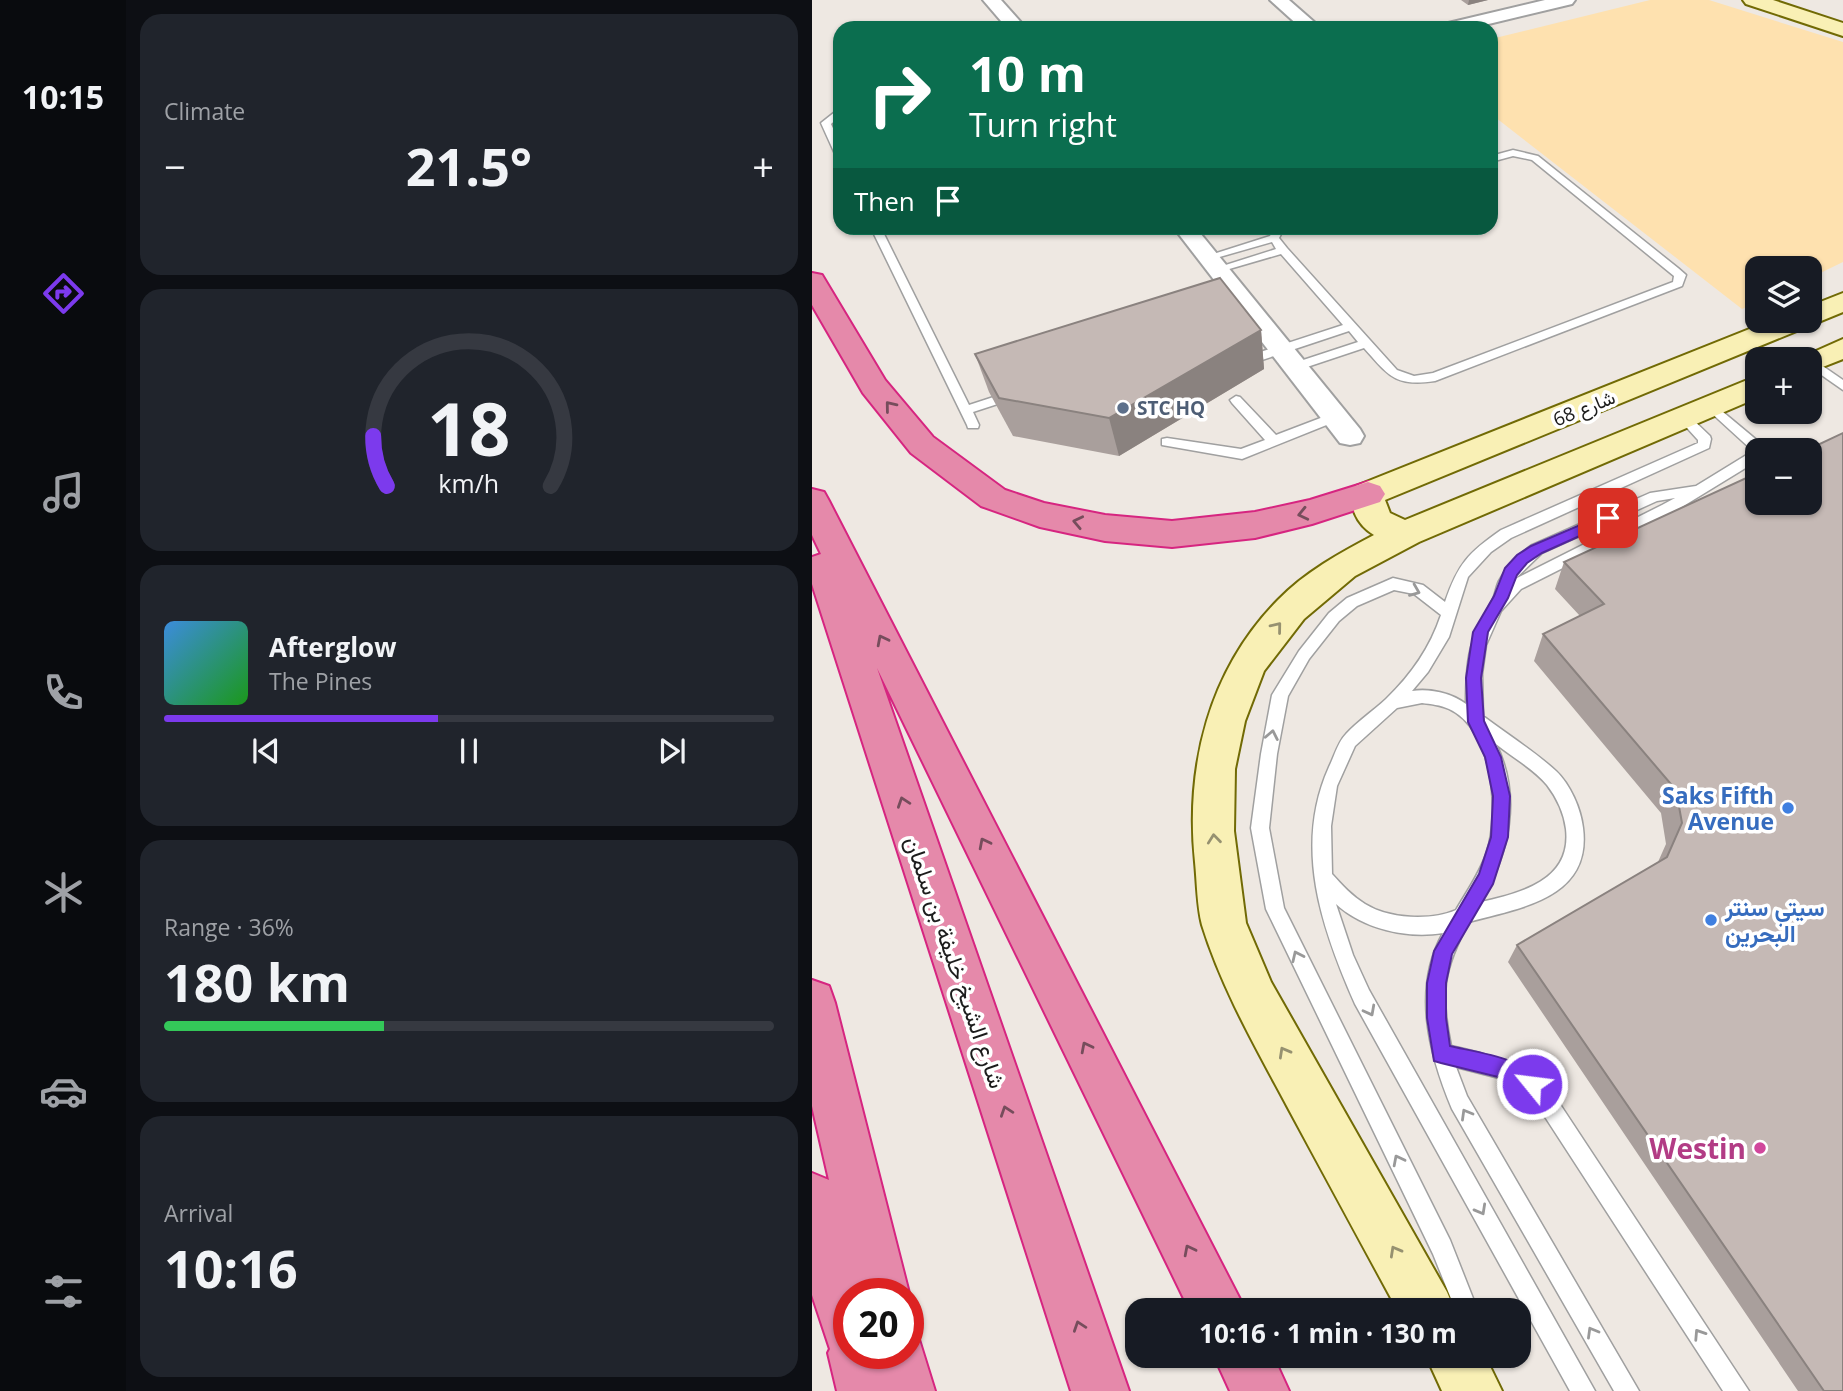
<!DOCTYPE html>
<meta charset="utf-8">
<style>
:root{--surface:#171b24;--page:#20242c;--text:#f1f3f6;--muted:#9ea1a6;--line:#363941;--accent:#7c3aed}
body{margin:0;font-family:"Open Sans",Vazirmatn,sans-serif;background:var(--page);color:var(--text);height:100vh;display:flex;flex-direction:column;font-size:26px;white-space:nowrap}
*{box-sizing:border-box;margin:0}
p{font-size:23px;color:var(--muted)}
.icon{flex:none;width:38px;height:38px;fill:none;stroke:currentColor;stroke-width:2;stroke-linecap:round;stroke-linejoin:round}
.map{position:relative;flex:1;overflow:hidden}
.panel{display:flex;flex-direction:column;gap:14px;padding:14px;background:#0d0f14;width:686px}
.panel>*{flex:none}
.hud{position:absolute;left:21px;top:21px;width:665px;height:214px;border-radius:21px;box-shadow:0 2px 5px #0004;background:#0b6e4f;color:#fff;overflow:hidden}
.tools{position:absolute;left:933px;top:256px;display:grid;gap:14px}
.tools a{display:grid;place-items:center;width:77px;height:77px;border-radius:14px;background:var(--surface);box-shadow:0 2px 5px #0004;font-size:35px}
.speed{position:absolute;left:21px;top:1278px;display:flex;gap:14px;font-size:35px;font-weight:700;text-align:center}
.speed>*{display:grid;place-content:center;width:91px;height:91px;border-radius:50%;background:var(--surface);box-shadow:0 2px 5px #0004;line-height:1}
.speed .limit{border:10px solid #d22;background:#fff;color:#111}
.pin{position:absolute;display:grid;place-items:center;width:60px;height:60px;color:#fff;margin:-30px;border-radius:14px;box-shadow:0 4px 10px #0006}
.me{position:absolute;width:77px;margin:-38px;rotate:299deg;stroke-linejoin:round;filter:drop-shadow(0 0 5px #0008)}
.turn{display:flex;align-items:center;gap:24px;height:147px;padding:0 21px;font-size:32px}
.turn .icon{width:91px;height:91px;stroke-width:2.5}
.turn b{display:block;font-size:49px;line-height:60px}
.then{display:flex;align-items:center;height:66px;padding:0 21px;background:#0003;gap:14px;font-size:26px}
.big{font-size:52px;font-weight:700;line-height:1.1}
.panel .card{flex:1;display:flex;flex-direction:column;justify-content:center;gap:10px;min-width:0;padding:0 24px;border-radius:21px;background:var(--page)}
.panel .dial{align-items:center;gap:0}
.dial svg{height:182px;overflow:visible;fill:none;stroke:var(--line);stroke-width:7;stroke-linecap:round;text-anchor:middle}
.dial text{fill:var(--text);stroke:none}
.song{display:flex;align-items:center;gap:21px}
.cover{width:84px;height:84px;border-radius:10px;background:linear-gradient(135deg,hsl(210 70% 55%),hsl(120 70% 35%))}
.played{height:7px;border-radius:4px;background:linear-gradient(90deg,var(--accent) 45%,var(--line) 45%)}
.keys{display:flex;justify-content:space-around;direction:ltr}
.heat{display:flex;justify-content:space-between;align-items:center;font-size:38px;direction:ltr}
.charge{height:10px;border-radius:5px;background:linear-gradient(90deg,#34c759 36%,var(--line) 0)}
.trip{position:absolute;left:313px;top:1298px;width:406px;height:70px;border-radius:21px;background:var(--surface);box-shadow:0 2px 5px #0004;font-weight:700;line-height:70px;text-align:center}
main{display:flex;flex:1;min-height:0}
.tabs{display:flex;flex-direction:column;width:126px;justify-content:space-around;align-items:center;background:#090b0e;color:var(--muted)}
.tabs .icon{width:49px;height:49px}
.tabs .active{color:var(--accent)}
.tabs b{font-size:32px;color:var(--text)}
.map>svg:first-child{display:block}
</style>
<main>
<nav class="tabs">
<b>10:15</b>
<svg class="icon active" aria-label="directions" viewBox="0 0 24 24"><path d="M12 3l9 9-9 9-9-9zM9 14v-3h6M13 9l2 2-2 2"/></svg>
<svg class="icon" aria-label="music" viewBox="0 0 24 24"><path d="M9 18V5l10-2v13"/><circle cx="6" cy="18" r="3"/><circle cx="16" cy="16" r="3"/></svg>
<svg class="icon" aria-label="phone" viewBox="0 0 24 24"><path d="M5 4h4l2 5-3 2q2 4 5 5l2-3 5 2v4C11 20 4 13 5 4z"/></svg>
<svg class="icon" aria-label="climate" viewBox="0 0 24 24"><path d="M12 3v18M4 7l16 10M4 17L20 7"/></svg>
<svg class="icon" aria-label="car" viewBox="0 0 24 24"><path d="M5 17H2v-5l4-1 3-4h7l3 4 3 1v5h-3M9 17h6M6 11h13"/><circle cx="7" cy="17" r="2"/><circle cx="17" cy="17" r="2"/></svg>
<svg class="icon" aria-label="filters" viewBox="0 0 24 24"><path d="M4 7h16M4 17h16"/><circle cx="9" cy="7" r="2"/><circle cx="15" cy="17" r="2"/></svg>
</nav>
<section class="panel">
<div class="card"><p>Climate</p>
<div class="heat"><a>−</a><b class="big">21.5°</b><a>+</a></div>
</div>
<div class="card dial"><svg viewBox="0 0 100 80">
<path d="M14 69A42 42 0 1 1 86 69"/>
<path d="M14 69A42 42 0 0 1 8 47" stroke="#7c3aed"/>
<text x="50" y="56" font-size="32" font-weight="700">18</text>
<text x="50" y="72" font-size="11">km/h</text>
</svg></div>
<div class="card">
<div class="song"><i class="cover"></i><div><b>Afterglow</b><p>The Pines</p></div></div>
<div class="played"></div>
<div class="keys"><svg class="icon" aria-label="previous" viewBox="0 0 24 24"><path d="M18 5L8 12l10 7zM5 5v14"/></svg><svg class="icon" aria-label="pause" viewBox="0 0 24 24"><path d="M8 5v14M16 5v14"/></svg><svg class="icon" aria-label="next" viewBox="0 0 24 24"><path d="M6 5l10 7-10 7zM19 5v14"/></svg></div>
</div>
<div class="card"><p>Range · 36%</p><b class="big">180 km</b><div class="charge"></div></div>
<div class="card"><p>Arrival</p><b class="big">10:16</b></div>
</section>
<div class="map">
<svg width="1031" height="1391" viewBox="0 0 1031 1391">
<rect width="100%" height="100%" fill="#eee8e2"/>
<path fill="#fee1af" d="M838,0h59l134,42v220l-33,16v-10h-53v34l-15,7 -251,-195v-75z"/>
<g fill="none" stroke-linecap="round" stroke-linejoin="round">
<g stroke="#a0a0a0" stroke-width="3">
<g id="lane">
<path d="M28,108v8l-9,8 9,19v14l-5,-3 -14,-31z"/>
<path d="M701,150l25,6 140,112 8,7 -4,11 -247,95c-40,6 -46,-5 -71,-33l-69,23 -6,-4 2,-3 67,-22 -9,-11 -90,30h-8v-6l92,-30 -62,-71 -62,18 -6,-3 63,-20 -4,-7 -63,18 -5,-3 66,-21 4,-8h10l-5,10 8,10 110,122 17,6 19,-3 240,-91 1,-6 -142,-116 -19,-4 -22,6v-6z"/>
<path d="M59,228h10l88,177 43,-14 6,4 -2,3 -43,14 6,13 -1,3h-10l-1,-3z"/>
<path d="M999,358l32,22v10l-33,-23 -1,-8z"/>
<path d="M424,396l4,1 36,38 55,-21 4,-1 6,4 -2,3 -97,39 -80,-14v-6l5,-1 74,11 24,-9 -33,-37 -2,-3z"/>
<path d="M899,402l54,45 1,3h-9v11l-85,52 -151,76 -20,22 -15,34 -4,29 1,42c24,18 51,35 73,55 14,13 25,38 27,57 9,71 -64,80 -114,94 -26,47 -29,72 -18,124 37,8 70,17 99,43l199,302h-26l-187,-288 -33,-24 -47,-12 11,29 172,295h-25l-162,-282c-23,-55 -40,-120 -9,-176 -36,6 -80,-4 -107,-29l17,51 16,35 226,401h-25l-215,-387c-33,-75 -62,-157 -26,-237 5,-10 9,-25 17,-33 12,-13 27,-23 40,-35 25,-24 44,-51 55,-84l-27,-21 -20,-4 -37,16 -18,15 -30,38 -21,37 -11,58 -8,74 15,80 166,332 28,71h-22l-23,-57 -167,-345 -15,-81 10,-74 11,-59 27,-44 30,-38 18,-15 46,-20 30,7 22,17c13,-38 23,-49 56,-72l197,-87v-3l-20,-22 6,-4 4,1 22,21 1,3 -2,9 -198,90 -20,14 -23,25 -19,60 -21,35 -16,19c17,-3 40,2 54,13 0,-49 3,-61 26,-103 3,-5 4,-14 7,-20 8,-15 19,-26 33,-36l118,-52 46,-7 57,-35 -46,-42v-6zM863,498l-13,7 -147,74 27,-26 115,-52zM610,703c8,1 19,2 27,6 44,20 51,102 38,143 -7,21 -20,39 -31,58 -25,11 -67,9 -91,-6 -13,-8 -23,-19 -33,-30l-1,-48 6,-40 18,-40 42,-38zM684,744c16,13 38,25 51,41 10,13 17,28 19,44 6,52 -46,64 -85,73 28,-49 41,-105 15,-158z"/>
</g>
</g>
<g stroke="#a0a0a0" stroke-width="4">
<g id="street">
<path d="M171,0h18l25,28h-19z"/>
<path d="M458,0h19l32,28h-20z"/>
<path d="M733,0h30l-3,4 -100,24h-31l3,-4z"/>
<path d="M362,228h22l164,201 4,7 -4,7 -10,2 -10,-2z"/>
</g>
</g>
<g stroke="#716a05" stroke-width="4">
<g id="secondary">
<path d="M931,0h30l70,23v13l-97,-32z"/>
<path d="M1031,293v19l-458,188 5,13 15,7 352,-144v22l-338,144 -64,34 -51,43 -40,52 -19,50 -10,48 -1,62 12,92 25,59 176,310 8,19h-57c-37,-68 -74,-136 -111,-205 -31,-58 -65,-117 -85,-181 -5,-19 -5,-43 -7,-63 -10,-96 14,-192 83,-262 27,-28 62,-47 96,-65 -17,-10 -28,-31 -18,-49l416,-166h38v-14z"/>
<path d="M1031,339v20l-33,13v-13h-12z"/>
<path d="M614,1356h59l17,35h-60z"/>
</g>
</g>
<g stroke="#d62580" stroke-width="4">
<g id="highway">
<path d="M0,273l10,2 63,105 48,57 72,53 39,13 61,12 67,6 83,-9 55,-12 58,-18 12,4 5,8 -5,8 -68,22 -57,14 -83,9 -67,-6 -65,-14 -59,-21 -70,-53 -48,-60 -51,-88z"/>
<path d="M0,489l12,3 5,9 417,810h-56l-313,-643 252,723h-58l-259,-807v-27l9,-3 -9,-19z"/>
<path d="M0,980l17,6 6,17 74,290 -1,2v-2h-59v60h59v-23l9,3 18,58h-98l-9,-38 2,-4 -18,-54v-122l17,7 -17,-74z"/>
<path d="M402,1356h59l16,35h-59z"/>
</g>
</g>
<use href="#lane" fill="#fff" fill-rule="evenodd"/>
<use href="#street" fill="#fff" fill-rule="evenodd"/>
<use href="#secondary" fill="#f9f0b5" fill-rule="evenodd"/>
<use href="#highway" fill="#e589aa" fill-rule="evenodd"/>
</g>
<g fill="#a99f9c">
<path d="M649,0h27l-20,5z"/>
<path d="M449,330l3,39 -145,87 -106,-20 -24,-44 -14,-38z"/>
<path d="M945,473l86,918h-45l-290,-429 9,-17 141,-83 8,-18 -5,-31 -127,-152 9,-27 37,-18 -25,-27 9,-27z"/>
</g>
<g fill="#8a827f">
<path d="M657,0h19l-20,5z"/>
<path d="M449,330l3,39 -145,87 -10,-38z"/>
</g>
<g fill="#c5b9b5" stroke="#8a827f" stroke-width="2">
<path d="M408,278l41,52 -152,88 -110,-20 -24,-44z"/>
<path d="M1031,433v958h-19l-307,-446 150,-88 15,-34 -6,-33 -133,-156 61,-30 -40,-42 193,-89v29h53v-52h-3z"/>
</g>
<defs><path id="oneway-chevron" d="M-2-3.5L2.5 0L-2 3.5" fill="none" stroke-width="1.6" stroke-linecap="round" stroke-linejoin="round" transform="scale(1.75)"/></defs>
<g stroke="#764d5c">
<use href="#oneway-chevron" transform="translate(78 406) rotate(-129)"/>
<use href="#oneway-chevron" transform="translate(491 514) rotate(167)"/>
<use href="#oneway-chevron" transform="translate(266 522) rotate(-168)"/>
<use href="#oneway-chevron" transform="translate(70 640) rotate(-117)"/>
<use href="#oneway-chevron" transform="translate(91 802) rotate(-109)"/>
<use href="#oneway-chevron" transform="translate(172 843) rotate(-117)"/>
<use href="#oneway-chevron" transform="translate(274 1047) rotate(-117)"/>
<use href="#oneway-chevron" transform="translate(194 1111) rotate(-109)"/>
<use href="#oneway-chevron" transform="translate(377 1250) rotate(-117)"/>
<use href="#oneway-chevron" transform="translate(267 1326) rotate(-109)"/>
</g>
<g stroke="#999">
<use href="#oneway-chevron" transform="translate(603 591) rotate(22)"/>
<use href="#oneway-chevron" transform="translate(460 735) rotate(-79)"/>
<use href="#oneway-chevron" transform="translate(485 956) rotate(-115)"/>
<use href="#oneway-chevron" transform="translate(558 1011) rotate(62)"/>
<use href="#oneway-chevron" transform="translate(654 1114) rotate(-120)"/>
<use href="#oneway-chevron" transform="translate(586 1160) rotate(-117)"/>
<use href="#oneway-chevron" transform="translate(669 1210) rotate(61)"/>
<use href="#oneway-chevron" transform="translate(780 1332) rotate(-120)"/>
<use href="#oneway-chevron" transform="translate(887 1334) rotate(-123)"/>
</g>
<g stroke="#969170">
<use href="#oneway-chevron" transform="translate(465 627) rotate(-51)"/>
<use href="#oneway-chevron" transform="translate(402 839) rotate(-96)"/>
<use href="#oneway-chevron" transform="translate(472 1052) rotate(-119)"/>
<use href="#oneway-chevron" transform="translate(583 1251) rotate(-119)"/>
</g>
<path fill="#7c3aed" stroke="#51269a" stroke-width="2" d="M796,513l5,1v7l-71,32 -15,10 -10,12 -9,23 -20,34 -7,46 3,43 17,36 9,39 -2,41 -15,47 -41,70 -6,29v35l4,28c25,6 81,13 92,38l-3,8 -7,3 -30,-17 -61,-15 -7,-2 -7,-43v-35l7,-32 45,-77 12,-37 2,-41 -8,-39 -17,-35 -2,-44 7,-46 21,-36 11,-28 12,-13 14,-9z"/>
<circle fill="#5c6f8a" stroke="#fff" stroke-width="2.5" cx="311" cy="408" r="7"/>
<g fill="#3f7fe0" stroke="#fff" stroke-width="2.5">
<circle cx="976" cy="808" r="7"/>
<circle cx="899" cy="920" r="7"/>
</g>
<circle fill="#d1479c" stroke="#fff" stroke-width="2.5" cx="948" cy="1148" r="7"/>
<g text-anchor="middle" dominant-baseline="central" stroke-width="7" stroke-linejoin="round" paint-order="stroke">
<g font-size="19" font-weight="bold" fill="#4e5e75" stroke="#fff" text-anchor="start">
<text x="325" y="408">STC HQ</text>
</g>
<g font-size="19" fill="#1c1c1c" stroke="#fff">
<text transform="translate(772 408) rotate(-22)">شارع 68</text>
</g>
<g font-size="23" font-weight="bold" fill="#366cbe" stroke="#fff" text-anchor="end">
<text x="962" y="795">Saks Fifth<tspan x="962" dy="26">Avenue</tspan></text>
<text x="913" y="907" text-anchor="start">سيتي سنتر<tspan x="913" dy="26">البحرين</tspan></text>
</g>
<g font-size="23" fill="#1c1c1c" stroke="#fff">
<text transform="translate(144 962) rotate(71)">شارع الشيخ خليفة بن سلمان</text>
</g>
<g font-size="28" font-weight="bold" fill="#b23c85" stroke="#fff" text-anchor="end">
<text x="934" y="1148">Westin</text>
</g>
</g>
</svg>
<div class="tools">
<a><svg class="icon" aria-label="layers" viewBox="0 0 24 24"><path d="M12 4l9 5-9 5-9-5zM3 14l9 5 9-5"/></svg></a>
<a>+</a>
<a>−</a>
</div>
<div class="speed"><div class="limit">20</div></div>
<div class="pin" style="left:796px;top:518px;background:#d93025"><svg class="icon" aria-label="arrive" viewBox="0 0 24 24"><path d="M6 21V4h12l-3 4 3 4H6"/></svg></div>
<svg class="me" style="left:720px;top:1084px" viewBox="-20 -20 40 40"><circle r="17" fill="#7c3aed" stroke="#fff" stroke-width="3"/><path d="M0-11L8 9 0 5-8 9z" fill="#fff"/></svg>
<div class="trip">10:16 · 1 min · 130 m</div>
<div class="hud">
<div class="turn"><svg class="icon" aria-label="right" viewBox="0 0 24 24"><path d="M7 20v-9h11M14 6l5 5-5 5"/></svg><div><b>10 m</b>Turn right</div></div>
<div class="then">Then<svg class="icon" aria-label="arrive" viewBox="0 0 24 24"><path d="M6 21V4h12l-3 4 3 4H6"/></svg></div>
</div>
</div>
</main>
